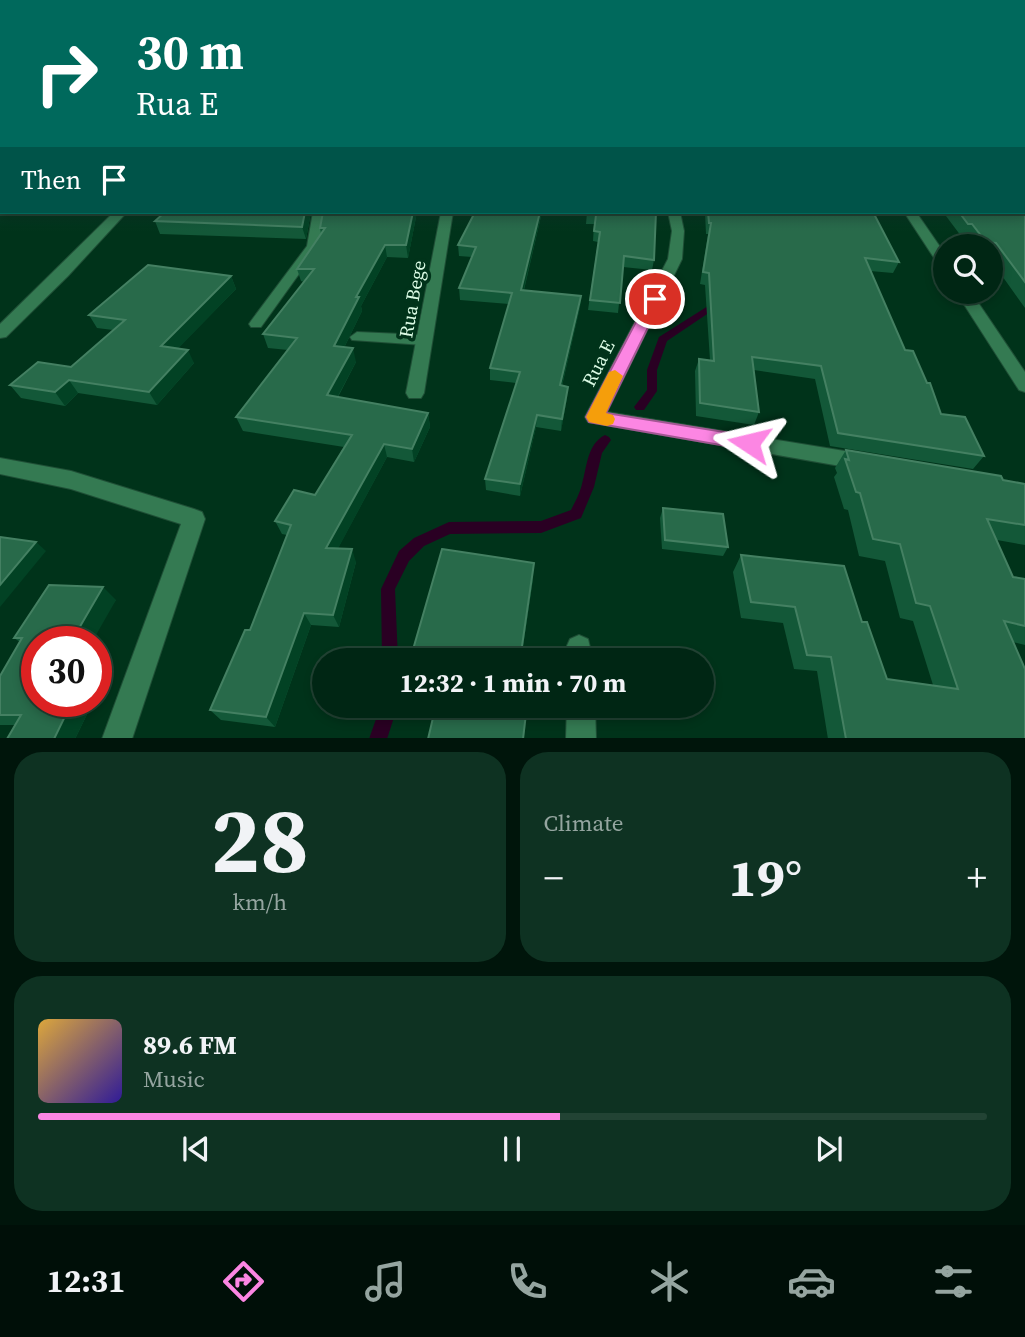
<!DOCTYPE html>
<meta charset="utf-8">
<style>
:root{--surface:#002614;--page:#0e3222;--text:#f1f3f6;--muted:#95a5a0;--line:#224334;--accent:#fc86e3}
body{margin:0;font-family:"Source Serif 4",serif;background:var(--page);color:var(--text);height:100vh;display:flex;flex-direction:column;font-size:26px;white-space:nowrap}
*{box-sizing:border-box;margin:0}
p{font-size:23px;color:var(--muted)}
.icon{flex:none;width:38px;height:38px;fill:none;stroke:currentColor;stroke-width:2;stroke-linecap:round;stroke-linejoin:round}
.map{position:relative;height:738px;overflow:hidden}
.panel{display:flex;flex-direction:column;gap:14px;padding:14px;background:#00150b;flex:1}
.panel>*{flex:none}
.banner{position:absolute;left:0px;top:0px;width:1026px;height:214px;box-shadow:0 4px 10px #0003,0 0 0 2px var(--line);background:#00695c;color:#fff;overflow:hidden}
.fabs{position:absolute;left:933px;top:234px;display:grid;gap:14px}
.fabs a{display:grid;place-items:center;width:70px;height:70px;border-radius:50%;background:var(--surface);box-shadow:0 4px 10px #0003,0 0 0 2px var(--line);font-size:35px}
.speed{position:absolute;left:21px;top:626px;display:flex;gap:14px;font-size:35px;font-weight:700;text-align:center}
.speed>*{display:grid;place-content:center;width:91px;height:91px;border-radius:50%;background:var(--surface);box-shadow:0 4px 10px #0003,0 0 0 2px var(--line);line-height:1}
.speed .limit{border:10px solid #d22;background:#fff;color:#111}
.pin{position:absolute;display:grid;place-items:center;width:60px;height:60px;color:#fff;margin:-30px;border:4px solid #fff;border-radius:50%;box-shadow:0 2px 7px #0007}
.me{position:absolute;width:77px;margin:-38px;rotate:280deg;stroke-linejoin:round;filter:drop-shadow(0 0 5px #0008)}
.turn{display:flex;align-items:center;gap:24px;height:147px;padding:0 21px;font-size:32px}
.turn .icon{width:91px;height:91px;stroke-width:2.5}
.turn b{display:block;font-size:49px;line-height:60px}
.then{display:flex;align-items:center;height:66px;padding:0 21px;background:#0003;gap:14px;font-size:26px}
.big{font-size:52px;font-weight:700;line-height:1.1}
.panel .widget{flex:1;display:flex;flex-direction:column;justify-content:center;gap:10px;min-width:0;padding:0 24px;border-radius:28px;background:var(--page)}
.panel .dial{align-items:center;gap:0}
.dial b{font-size:91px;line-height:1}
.song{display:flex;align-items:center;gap:21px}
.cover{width:84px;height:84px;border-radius:10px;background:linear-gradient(135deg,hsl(40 70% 55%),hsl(250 70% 35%))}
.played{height:7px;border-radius:4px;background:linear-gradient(90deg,var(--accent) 55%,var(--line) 55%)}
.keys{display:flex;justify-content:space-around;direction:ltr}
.heat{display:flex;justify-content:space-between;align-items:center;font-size:38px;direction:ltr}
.panel .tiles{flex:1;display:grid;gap:14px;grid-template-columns:1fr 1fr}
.widget:last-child{grid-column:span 2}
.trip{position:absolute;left:312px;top:648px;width:402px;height:70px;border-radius:35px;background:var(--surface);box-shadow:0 4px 10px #0003,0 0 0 2px var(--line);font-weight:700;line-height:70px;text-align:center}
.dock{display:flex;height:112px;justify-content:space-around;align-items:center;background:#000f08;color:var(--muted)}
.dock .icon{width:49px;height:49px}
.dock .current{color:var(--accent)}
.dock b{font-size:32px;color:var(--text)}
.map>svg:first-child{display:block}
</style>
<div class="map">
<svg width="1025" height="739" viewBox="0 0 1025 739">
<rect width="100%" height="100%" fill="#00331a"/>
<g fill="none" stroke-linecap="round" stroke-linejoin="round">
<g fill="#2a0023" fill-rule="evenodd">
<path d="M716,301l3,1 2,2 -2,2 -52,35 -10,29v21l-13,19h-8l-2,-3 13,-17v-20l12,-33z"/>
<path d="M605,435l4,2 2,3 -9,13 -8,34 -13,31 -40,15 -91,1 -26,12 -15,15 -14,28 3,71h-16l-1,-71 18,-38 15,-13 35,-16 92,-1 30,-11c4,-8 9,-17 11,-26 5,-17 5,-40 23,-49z"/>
<path d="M381,705h17l-11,34h-18z"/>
</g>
<g stroke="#1f4f36" stroke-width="2">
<g id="service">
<path d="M313,212h12l-6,34 -58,81h-10l-2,-3 2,-3 56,-75z"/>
<path d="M357,332l67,3 7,5 -7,5 -72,-5 -2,-3z"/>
</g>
</g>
<g stroke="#1f4f36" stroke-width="2">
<g id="minor">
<path d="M114,212h13l-59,64 -62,61 -6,1v-14z"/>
<path d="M441,212h12l-29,181 -3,5h-12l-3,-5z"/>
<path d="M668,212h12l4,19 -2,28 -75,153 256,42 7,2 3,6 -3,6 -7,2 -275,-48 -3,-5 83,-158 4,-28z"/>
<path d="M904,212h12l29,42v14l-5,-1z"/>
<path d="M956,292h15l54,80v20l-6,-2z"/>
<path d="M0,458l71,13 123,38 8,3 3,7 -73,220h-30l79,-215 -110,-35 -71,-15z"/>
<path d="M579,635l9,4 5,21h-27v-12l4,-9z"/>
<path d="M567,705h28l1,34h-30z"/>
</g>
</g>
<use href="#service" fill="#347a52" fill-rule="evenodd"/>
<use href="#minor" fill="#347a52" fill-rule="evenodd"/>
</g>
<g fill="#135838">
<rect x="0" y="129" width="2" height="79"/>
<path d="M1025,174v134l-35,-49v-12h-17l-8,-11h-4l-18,-24h81z"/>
<path d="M311,212l-5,27 -146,-5 -5,-13z"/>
<path d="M323,212h94l-9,46 -21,-1 -26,49 1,5 -18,37 12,14 -18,35 90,16 2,14 -16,35 -27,-5 -49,91 18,14 -17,65 -28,-2 -36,102 -54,-7 -11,-10 40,-80 37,-95 -5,-1 -7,-13 40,-26 29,-48 -101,-16 -7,-14 52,-67 -20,-2 -5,-14 41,-52 -3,-1 -4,-12 24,-35 -1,-6z"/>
<path d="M484,212h58l-18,78 57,6 -1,11 -18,79 5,12 -6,33 -25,-4 -16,69 -34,-6 -1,-11 31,-96 -26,-3v-12l19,-64 -49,-4 -1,-12 13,-31 -13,-1 -1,-11 26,-30z"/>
<path d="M587,212h69l-2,48 -2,10 -29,-3 -5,46 -30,-3 10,-68 -5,-1 1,-17h-8z"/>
<path d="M705,212h168l26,50 -6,11 -23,-2 35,79 36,64 43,42 -11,13 -143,-23 -15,-67 -61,-9 5,42 -5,13 -58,-9 -1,-45 4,-12 11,1 -5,-75 -5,-1 8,-50h-2z"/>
<path d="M231,276l5,13 -58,59 16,15 -37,42 -79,-12 -13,13 -44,-8 -11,-13 61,-18 42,-37 -16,-2 -8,-13z"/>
<path d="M846,450l179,34v61l-28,-5 16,37 12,2v66l-12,-3 12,97h-197l-11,-68 -23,-2 -11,-46 -42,-5 -8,-46 8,-17 121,67 25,57 46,6 -20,-64 -13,-3 -15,-57 -26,-5 -11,-46 -4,-1 -10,-32 3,-4 -2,-5z"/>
<path d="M663,508l65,39 -5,9 -61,-7 -2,-31z"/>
<path d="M533,579l-12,81h-107l-2,-7z"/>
<path d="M116,600l-79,102h56l-18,37 -60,-14h-15v-49l20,-34 -6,-4z"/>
</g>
<g fill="#024224">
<path d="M305,212h6l-5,27 -4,-12z"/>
<path d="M413,212h4l-9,46 -2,-13z"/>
<path d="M540,212h2l-21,89v-11z"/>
<path d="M385,245l2,12 -26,49 1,5 -24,49 -4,-14 22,-49z"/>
<path d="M231,276l5,13 -68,70 -7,-13z"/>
<path d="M581,296l-1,11 -21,90 1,-12z"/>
<path d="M353,348l3,14 -25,47 -4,-14z"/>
<path d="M188,350l6,13 -37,42 -8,-13z"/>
<path d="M69,380l9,13 -13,13 -10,-14z"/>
<path d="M568,387l-1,11 -6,33 1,-12z"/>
<path d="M428,413l2,14 -16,35 -2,-13z"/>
<path d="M537,415l-1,12 -16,69v-12z"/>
<path d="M384,444l3,13 -55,103 -6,-12z"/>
<path d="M36,542l10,9 -46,56v-22z"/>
<path d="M352,549l4,13 -17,65 -6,-12z"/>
<path d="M534,563l-1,16 -12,81h-1z"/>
<path d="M103,587l13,13 -24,42h-21z"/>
<path d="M304,613l7,12 -36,102 -9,-10z"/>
<path d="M96,661l12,9 -12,25z"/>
<path d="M72,702h21l-18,37h-21z"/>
<path d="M527,705h1l-4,34h-1z"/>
</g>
<g fill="#286a4a" stroke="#448062" stroke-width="2">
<rect x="0" y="129" width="2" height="67"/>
<path d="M1024,172l1,2v108l-29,-39 -10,-1 -14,-18h-4l-9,-12h65z"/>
<path d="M165,212h140l-3,15 -147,-6z"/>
<path d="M323,212h90l-7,33h-21l-29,52h3l-25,49 19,2 -26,47 101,18 -16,36 -28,-5 -58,104 26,1 -19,66 -29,-2 -38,104 -56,-7 35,-80h5l41,-105 -16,-4 19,-31 21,5 37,-60 -116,-18 61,-79 -34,-4 51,-65h-17l28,-41h-5z"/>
<path d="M484,212h56l-19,78 60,6 -21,89 8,2 -6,32 -25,-4 -17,69 -35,-5 35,-107 -30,-4 22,-75 -53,-5 17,-41 -18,-2 16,-31 10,1z"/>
<path d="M587,212h69l-2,48 -30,-4 -4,47 -30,-3 10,-68 -6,-1 2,-16 -9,-1z"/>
<path d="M708,212h165l26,50 -34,-4 40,92 8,1 14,32h3l11,31 24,3 19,39 -146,-23 -17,-67 -69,-9 7,55 -59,-9 -1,-44 15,2 -5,-88 -6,-1 8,-49h-2z"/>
<path d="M148,265l83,11 -70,70 27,4 -39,42 -80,-12 -14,12 -45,-7 28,-23 33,5 54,-47 -36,-5z"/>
<path d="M846,450l155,26 2,4 22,4v41l-38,-6 26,58 12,2v47l-21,-5 21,48v70h-179l-15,-82 -24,-2 -12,-48 -44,-5 -10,-47 103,11 18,56h5l20,57 71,10 -28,-83 -14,-3 -16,-59 -27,-5 -13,-46 -4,-1 -11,-33 4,1z"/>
<path d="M663,508l60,6 5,33 -63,-7z"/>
<path d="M0,537l36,5 -36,43z"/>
<path d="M442,549l92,14 -14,97h-74l-34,-7z"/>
<path d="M49,585l54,2 -32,55h-34v60h35l-18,37h-47l14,-24h-21v-39l22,-38h-8z"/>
<path d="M436,705h91l-4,34h-95z"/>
</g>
<linearGradient id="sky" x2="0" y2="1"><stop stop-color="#001c0e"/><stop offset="0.55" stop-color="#265049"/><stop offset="1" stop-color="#265049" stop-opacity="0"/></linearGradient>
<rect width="1025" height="232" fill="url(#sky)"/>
<path fill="#fc86e3" stroke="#a45794" stroke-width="2" d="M655,295l7,4 -56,114 143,23 6,2 3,5 -3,5 -6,2 -160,-28 -3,-5 62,-118z"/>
<path fill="#f59e0b" d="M615,370l8,6 -17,37 7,2 2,4 -2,5 -6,2 -18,-4 -3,-5 23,-45z"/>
<g text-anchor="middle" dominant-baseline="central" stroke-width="7" stroke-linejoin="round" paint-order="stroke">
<g font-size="19" fill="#dafae4" stroke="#00331a">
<text transform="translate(412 299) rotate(-80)">Rua Bege</text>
<text transform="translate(598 363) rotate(-63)">Rua E</text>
</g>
</g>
</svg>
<div class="fabs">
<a><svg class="icon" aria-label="search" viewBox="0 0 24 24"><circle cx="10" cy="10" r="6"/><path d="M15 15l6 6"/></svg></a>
</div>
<div class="speed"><div class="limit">30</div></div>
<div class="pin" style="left:655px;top:299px;background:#d93025"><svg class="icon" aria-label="arrive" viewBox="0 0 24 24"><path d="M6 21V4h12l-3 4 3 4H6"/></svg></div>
<svg class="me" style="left:749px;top:443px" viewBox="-20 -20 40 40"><path d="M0-17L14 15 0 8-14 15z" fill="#fc86e3" stroke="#fff" stroke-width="4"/></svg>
<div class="trip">12:32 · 1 min · 70 m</div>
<div class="banner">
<div class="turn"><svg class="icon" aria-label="right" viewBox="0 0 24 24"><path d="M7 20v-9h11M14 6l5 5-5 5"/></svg><div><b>30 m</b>Rua E</div></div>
<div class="then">Then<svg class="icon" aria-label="arrive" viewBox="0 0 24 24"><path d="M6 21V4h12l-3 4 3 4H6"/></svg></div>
</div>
</div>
<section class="panel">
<div class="tiles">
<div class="widget dial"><b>28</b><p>km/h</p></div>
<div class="widget"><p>Climate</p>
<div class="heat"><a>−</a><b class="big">19°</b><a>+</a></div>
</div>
<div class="widget">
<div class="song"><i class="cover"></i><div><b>89.6 FM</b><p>Music</p></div></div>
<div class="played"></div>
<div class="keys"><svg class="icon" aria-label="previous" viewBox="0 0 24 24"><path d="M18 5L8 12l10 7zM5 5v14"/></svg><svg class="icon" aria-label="pause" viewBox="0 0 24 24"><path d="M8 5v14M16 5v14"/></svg><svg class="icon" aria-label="next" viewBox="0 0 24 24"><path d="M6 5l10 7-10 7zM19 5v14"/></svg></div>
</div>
</div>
</section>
<nav class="dock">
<b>12:31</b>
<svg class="icon current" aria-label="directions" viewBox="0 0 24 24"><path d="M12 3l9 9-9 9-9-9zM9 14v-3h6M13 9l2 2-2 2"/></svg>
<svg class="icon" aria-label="music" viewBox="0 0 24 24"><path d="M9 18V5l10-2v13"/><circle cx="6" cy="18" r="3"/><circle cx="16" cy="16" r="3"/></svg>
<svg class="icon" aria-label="phone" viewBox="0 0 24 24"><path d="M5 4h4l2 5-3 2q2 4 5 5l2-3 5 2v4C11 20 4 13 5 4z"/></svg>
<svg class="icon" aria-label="climate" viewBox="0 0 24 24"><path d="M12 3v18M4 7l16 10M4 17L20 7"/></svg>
<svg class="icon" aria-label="car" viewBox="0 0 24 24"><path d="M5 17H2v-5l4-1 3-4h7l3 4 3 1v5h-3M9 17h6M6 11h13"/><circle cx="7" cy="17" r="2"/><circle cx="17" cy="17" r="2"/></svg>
<svg class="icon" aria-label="filters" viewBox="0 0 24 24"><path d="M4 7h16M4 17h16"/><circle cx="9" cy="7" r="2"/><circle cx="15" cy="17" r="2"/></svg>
</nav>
